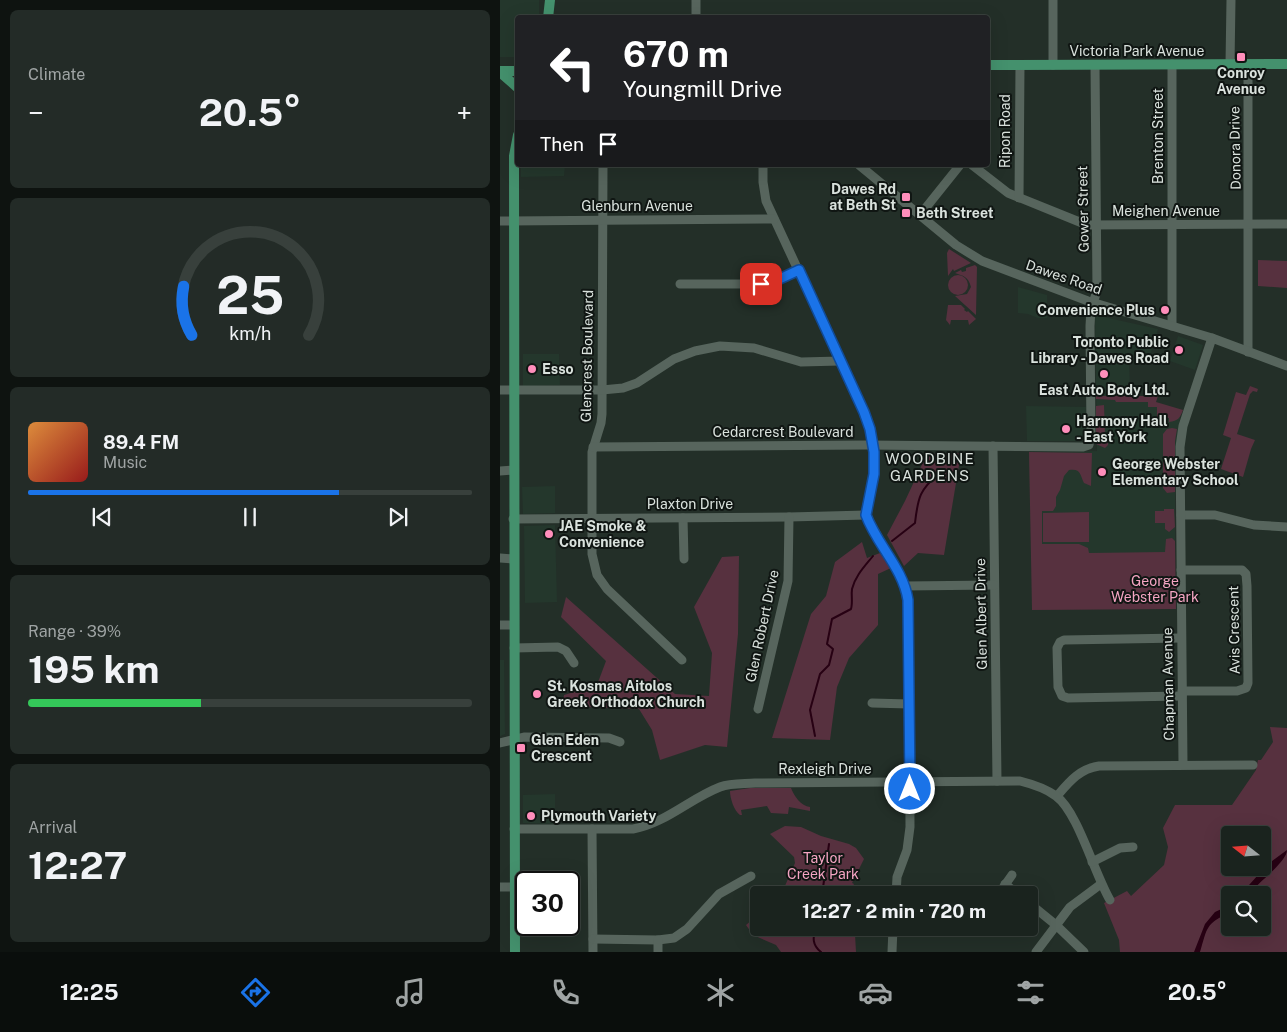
<!DOCTYPE html>
<meta charset="utf-8">
<style>
:root{--surface:#1a231e;--page:#232b27;--text:#f1f3f6;--muted:#9fa4a4;--line:#38403c;--accent:#1a73e8}
body{margin:0;font-family:"Public Sans",sans-serif;background:var(--page);color:var(--text);height:100vh;display:flex;flex-direction:column;font-size:19px;white-space:nowrap}
*{box-sizing:border-box;margin:0}
p{font-size:16px;color:var(--muted)}
.icon{flex:none;width:28px;height:28px;fill:none;stroke:currentColor;stroke-width:2;stroke-linecap:round;stroke-linejoin:round}
.map{position:relative;flex:1;overflow:hidden}
.drawer{display:flex;flex-direction:column;gap:10px;padding:10px;background:#0e1310;width:500px}
.drawer>*{flex:none}
.top-card{position:absolute;left:15px;top:15px;width:475px;height:152px;border-radius:5px;box-shadow:0 5px 20px #0002,0 0 0 1px var(--line);background:#202124;color:#fff;overflow:hidden}
.needle{width:32px;rotate:287deg}
.fabs{position:absolute;left:721px;top:826px;display:grid;gap:10px}
.fabs a{display:grid;place-items:center;width:50px;height:50px;border-radius:5px;background:var(--surface);box-shadow:0 5px 20px #0002,0 0 0 1px var(--line);font-size:25px}
.speed{position:absolute;left:15px;top:871px;display:flex;gap:10px;font-size:25px;font-weight:700;text-align:center}
.speed>*{display:grid;place-content:center;width:65px;height:65px;border-radius:50%;background:var(--surface);box-shadow:0 5px 20px #0002,0 0 0 1px var(--line);line-height:1}
.speed .limit{border:2px solid #111;border-radius:8px;background:#fff;color:#111}
.pin{position:absolute;display:grid;place-items:center;width:42px;height:42px;color:#fff;margin:-21px;border-radius:10px;box-shadow:0 2px 8px #0006}
.me{position:absolute;width:55px;margin:-28px;rotate:0deg;stroke-linejoin:round;filter:drop-shadow(0 0 4px #0008)}
.turn{display:flex;align-items:center;gap:18px;height:105px;padding:0 25px;font-size:22px}
.turn .icon{width:65px;height:65px;stroke-width:2.5}
.turn b{display:block;font-size:35px;line-height:42px}
.then{display:flex;align-items:center;height:48px;padding:0 25px;background:#0003;gap:10px;font-size:19px}
.big{font-size:38px;font-weight:700;line-height:1.1}
.drawer .widget{flex:1;display:flex;flex-direction:column;justify-content:center;gap:8px;min-width:0;padding:0 18px;border-radius:8px;background:var(--page)}
.drawer .dial{align-items:center;gap:0}
.dial svg{height:130px;overflow:visible;fill:none;stroke:var(--line);stroke-width:7;stroke-linecap:round;text-anchor:middle}
.dial text{fill:var(--text);stroke:none}
.song{display:flex;align-items:center;gap:15px}
.cover{width:60px;height:60px;border-radius:8px;background:linear-gradient(135deg,hsl(30 70% 55%),hsl(0 70% 35%))}
.played{height:5px;border-radius:2px;background:linear-gradient(90deg,var(--accent) 70%,var(--line) 70%)}
.keys{display:flex;justify-content:space-around;direction:ltr}
.heat{display:flex;justify-content:space-between;align-items:center;font-size:28px;direction:ltr}
.charge{height:8px;border-radius:4px;background:linear-gradient(90deg,#34c759 39%,var(--line) 0)}
.trip{position:absolute;left:250px;top:886px;width:288px;height:50px;border-radius:5px;background:var(--surface);box-shadow:0 5px 20px #0002,0 0 0 1px var(--line);font-weight:700;line-height:50px;text-align:center}
.tabs{display:flex;height:80px;justify-content:space-around;align-items:center;background:#0a0e0c;color:var(--muted)}
.tabs .icon{width:35px;height:35px}
.tabs .active{color:var(--accent)}
.tabs b{font-size:22px;color:var(--text)}
main{display:flex;flex:1;min-height:0}
.map>svg:first-child{display:block}
</style>
<main>
<section class="drawer">
<div class="widget"><p>Climate</p>
<div class="heat"><a>−</a><b class="big">20.5°</b><a>+</a></div>
</div>
<div class="widget dial"><svg viewBox="0 0 100 80">
<path d="M14 69A42 42 0 1 1 86 69"/>
<path d="M14 69A42 42 0 0 1 9 39" stroke="#1a73e8"/>
<text x="50" y="56" font-size="32" font-weight="700">25</text>
<text x="50" y="72" font-size="11">km/h</text>
</svg></div>
<div class="widget">
<div class="song"><i class="cover"></i><div><b>89.4 FM</b><p>Music</p></div></div>
<div class="played"></div>
<div class="keys"><svg class="icon" aria-label="previous" viewBox="0 0 24 24"><path d="M18 5L8 12l10 7zM5 5v14"/></svg><svg class="icon" aria-label="pause" viewBox="0 0 24 24"><path d="M8 5v14M16 5v14"/></svg><svg class="icon" aria-label="next" viewBox="0 0 24 24"><path d="M6 5l10 7-10 7zM19 5v14"/></svg></div>
</div>
<div class="widget"><p>Range · 39%</p><b class="big">195 km</b><div class="charge"></div></div>
<div class="widget"><p>Arrival</p><b class="big">12:27</b></div>
</section>
<div class="map">
<svg width="787" height="952" viewBox="0 0 787 952">
<rect width="100%" height="100%" fill="#232f28"/>
<g fill="#24372c">
<path d="M0,0h39v17l-21,1 -1,39h-17z"/>
<path d="M21,165h44l-1,11 -43,1z"/>
<path d="M518,287l29,8v23h-9l-10,-4 -10,-1z"/>
<path d="M595,315l63,14 -9,30 -20,-6 1,43h28l-3,7 26,9 -6,39v106l-143,13 -3,-118 68,-1z"/>
<path d="M678,336l25,9 -8,25 -25,-9z"/>
<path d="M23,354h36l1,31 -37,1z"/>
<path d="M526,406l60,1 -1,34h-58z"/>
<path d="M55,486v27l-32,1 -1,-27z"/>
<path d="M55,525l2,77 -32,1 -1,-77z"/>
<path d="M0,660h4l1,74 -5,2z"/>
<path d="M55,794v30l-32,-1v-28z"/>
</g>
<g fill="#57313f" fill-rule="evenodd">
<path d="M449,249l22,14 -17,8 -1,-2 -5,7 -1,-23z"/>
<path d="M758,260l29,1v27l-29,-2z"/>
<path d="M475,265l2,2 -1,48 -21,-19 12,-2 4,-7c-3,-11 -8,-11 -16,-14l6,-3 1,2 4,-1v-3z"/>
<circle cx="458" cy="285" r="10"/>
<path d="M448,305h13l4,4 -1,1 3,2 1,-1 8,8 -7,6 -1,-5h-17l-1,5 -4,-5z"/>
<path d="M750,386l8,3 -1,3 -4,-1 -3,3 -13,40 18,6 -4,9 -8,28 -22,-8 10,-31 -8,-3 13,-43 10,3z"/>
<path d="M596,396h62l-2,6 27,8c-3,8 -5,11 -14,12v-4h-5v4h-7v-15h-9v-5h-32l-1,-2 -19,-1z"/>
<path d="M604,405l1,29h3v11l-3,3 -9,-4v-38z"/>
<path d="M672,428l5,1 -2,12v51l-8,1 -4,-5v-54l4,-5z"/>
<path d="M529,452l63,1 -1,33 -7,-3c-4,-8 -3,-15 -15,-13l-5,6 -4,14 -4,7v9l-3,5h-11v33h37l9,4 1,5 76,-1 1,-13 6,-1 3,3 1,68 -144,1z"/>
<path d="M461,453l-17,102 -26,-2 -14,13 -17,-31 18,-34 22,-47z"/>
<path d="M664,509h10l1,18 -6,5 -4,-3v-6h-10v-12h9z"/>
<path d="M589,512v30h-46v-29z"/>
<path d="M362,542l5,16 13,-5 11,15 -13,6v51l-29,33 -12,29 -7,53 -58,-2 39,-124 15,-18 9,-34z"/>
<path d="M239,556l-1,78 -11,113 -22,-2 -45,15 -8,-30 -13,-21 -77,-3 2,-11 33,-10 9,-24 -45,-44 5,-20 109,97 34,2 3,-43 -18,-46 28,-50z"/>
<path d="M770,727l17,1v224h-167l-1,-12 -15,-37 23,-12 4,5 33,-31 4,-18 -5,-19 12,-23h57l24,-35 2,-10h3l12,-18zM730,835h32v33h-32zM730,895h32v33h-32z"/>
<path d="M291,788c3,8 10,18 19,19v4l-21,-4 -1,7 -17,-1 -4,-7 -26,4 1,5h-2c-6,-4 -10,-17 -10,-24l20,-3z"/>
<path d="M285,826l16,1 20,9 28,8 7,4 8,11 -12,24 2,1 -6,11h-67l14,-32 -1,-6 -24,-23z"/>
<path d="M259,914v14h91l5,6 1,18h-75l-5,-7 -23,-10 -7,-10z"/>
</g>
<g fill="#270113">
<path d="M787,850c0,12 -30,33 -39,45h-8l28,-31z"/>
<path d="M730,905v7c-25,13 -22,14 -30,40h-6l11,-28 10,-12z"/>
</g>
<g fill="none" stroke-linecap="round" stroke-linejoin="round">
<g stroke="#270113" stroke-width="2">
<path d="M392,541l23,-18c3,-27 5,-33 25,-51"/>
<path d="M315,736l-5,-26 10,-36 9,-9 4,-16 -6,-5 5,-25 19,-10c2,-7 0,-13 1,-20 3,-13 13,-23 21,-33"/>
<path d="M322,895l7,-51"/>
<path d="M315,928c-2,10 -3,17 6,24"/>
</g>
<g stroke="#57655d" stroke-width="9">
<path d="M196,18v-18"/>
<path d="M672,64v262"/>
<path d="M730,64l1,-64"/>
<path d="M748,64v288"/>
<path d="M553,65v-65"/>
<path d="M103,165l-1,249 -1,9 -9,29v102l5,21 10,14 75,71"/>
<path d="M263,165v17l3,19 101,217c5,22 10,44 5,66 -1,11 -7,20 -6,31l39,71 4,34 1,207 -3,23 -10,27 -1,18"/>
<path d="M359,165l97,80 26,16 106,40 124,37 75,28"/>
<path d="M472,165l36,28 79,32 200,-1"/>
<path d="M519,198l1,-133"/>
<path d="M420,215l40,-50"/>
<path d="M0,221l274,-2"/>
<path d="M180,284h85l8,-2 26,-11"/>
<path d="M0,390h102l21,-2 14,-5 37,-24 21,-8 25,-5 34,2 47,14 39,-1"/>
<path d="M493,446l4,335"/>
<path d="M93,447l274,-2 216,2 6,-2 2,-11 -1,-108 1,-17 6,-18 -2,-226"/>
<path d="M0,471l14,-1"/>
<path d="M681,515h34l39,10 33,2"/>
<path d="M183,518l1,41"/>
<path d="M13,519l276,-2 77,-2"/>
<path d="M0,558l13,1"/>
<path d="M681,570h61l4,4 1,12 1,97 -2,5 -9,3h-55"/>
<path d="M405,586l89,-1"/>
<path d="M0,625h13"/>
<path d="M681,638l-117,2 -4,2 -3,6 1,39 4,9 6,2 114,-2"/>
<path d="M14,648l44,-1 8,4 8,12"/>
<path d="M372,703l37,1"/>
<path d="M258,709l30,-128 1,-64"/>
<path d="M0,743l24,-6 85,1 11,4"/>
<path d="M683,764l-3,-317 3,-21 29,-88"/>
<path d="M557,796c12,-14 22,-27 42,-30l154,-1"/>
<path d="M14,829h119c33,-6 56,-30 87,-42 11,-4 23,-3 35,-4l265,-2c12,3 25,7 36,15 22,16 38,77 54,104"/>
<path d="M92,829l1,123"/>
<path d="M592,862l28,-14 13,-1"/>
<path d="M505,884l14,11"/>
<path d="M0,887h14"/>
<path d="M500,892l12,-17"/>
<path d="M529,903l27,22 28,27"/>
<path d="M93,939l65,1 16,-2 13,-9 32,-35 32,-18"/>
<path d="M158,940v12"/>
<path d="M392,952l1,-24"/>
<path d="M536,952l34,-45 31,-23"/>
</g>
<g stroke="#44916d" stroke-width="10">
<path d="M48,18l2,-18"/>
<path d="M488,65l299,-1"/>
<path d="M0,71h18"/>
<path d="M0,72l18,16"/>
<path d="M15,952l-1,-796 4,-21"/>
</g>
</g>
<g fill="none" stroke-linecap="round" stroke-linejoin="round">
<g stroke="#114b97" stroke-width="12">
<path id="route" d="M261,284l12,-2 26,-12 65,142 6,17 4,23v22l-8,41c11,30 37,53 42,85l2,189"/>
</g>
<use href="#route" stroke="#1a73e8" stroke-width="9"/>
</g>
<g fill="#ff8ebb" stroke="#101613" stroke-width="2">
<rect x="736" y="52" width="10" height="10" rx="2.5"/>
<rect x="401" y="192" width="10" height="10" rx="2.5"/>
<rect x="401" y="208" width="10" height="10" rx="2.5"/>
<circle cx="665" cy="310" r="5"/>
<circle cx="679" cy="350" r="5"/>
<circle cx="32" cy="369" r="5"/>
<circle cx="604" cy="374" r="5"/>
<circle cx="566" cy="429" r="5"/>
<circle cx="602" cy="472" r="5"/>
<circle cx="49" cy="534" r="5"/>
<circle cx="37" cy="694" r="5"/>
<rect x="16" y="743" width="10" height="10" rx="2.5"/>
<circle cx="31" cy="816" r="5"/>
</g>
<g text-anchor="middle" dominant-baseline="central" stroke-width="4" stroke-linejoin="round" paint-order="stroke">
<g font-size="14" fill="#dae2dd" stroke="#101613">
<text x="637" y="51">Victoria Park Avenue</text>
<text transform="translate(505 131) rotate(-90)">Ripon Road</text>
<text transform="translate(658 136) rotate(-90)">Brenton Street</text>
<text transform="translate(735 148) rotate(-91)">Donora Drive</text>
<text x="137" y="206">Glenburn Avenue</text>
<text transform="translate(583 209) rotate(-91)">Gower Street</text>
<text x="666" y="211">Meighen Avenue</text>
<text transform="translate(564 277) rotate(19)">Dawes Road</text>
<text transform="translate(87 356) rotate(-89)">Glencrest Boulevard</text>
<text x="283" y="432">Cedarcrest Boulevard</text>
<text x="190" y="504">Plaxton Drive</text>
<text transform="translate(481 614) rotate(-91)">Glen Albert Drive</text>
<text transform="translate(262 626) rotate(-78)">Glen Robert Drive</text>
<text transform="translate(734 630) rotate(-91)">Avis Crescent</text>
<text transform="translate(668 684) rotate(-91)">Chapman Avenue</text>
<text x="325" y="769">Rexleigh Drive</text>
</g>
<g font-size="14" font-weight="bold" fill="#dae2dd" stroke="#101613" text-anchor="start">
<text x="741" y="73" text-anchor="middle">Conroy<tspan x="741" dy="16">Avenue</tspan></text>
<text x="396" y="189" text-anchor="end">Dawes Rd<tspan x="396" dy="16">at Beth St</tspan></text>
<text x="416" y="213">Beth Street</text>
<text x="655" y="310" text-anchor="end">Convenience Plus</text>
<text x="669" y="342" text-anchor="end">Toronto Public<tspan x="669" dy="16">Library - Dawes Road</tspan></text>
<text x="42" y="369">Esso</text>
<text x="604" y="390" text-anchor="middle">East Auto Body Ltd.</text>
<text x="576" y="421">Harmony Hall<tspan x="576" dy="16">- East York</tspan></text>
<text x="612" y="464">George Webster<tspan x="612" dy="16">Elementary School</tspan></text>
<text x="59" y="526">JAE Smoke &amp;<tspan x="59" dy="16">Convenience</tspan></text>
<text x="47" y="686">St. Kosmas Aitolos<tspan x="47" dy="16">Greek Orthodox Church</tspan></text>
<text x="31" y="740">Glen Eden<tspan x="31" dy="16">Crescent</tspan></text>
<text x="41" y="816">Plymouth Variety</text>
</g>
<g font-size="14" fill="#f5a5c3" stroke="#101613">
<text x="655" y="581">George<tspan x="655" dy="16">Webster Park</tspan></text>
<text x="323" y="858">Taylor<tspan x="323" dy="16">Creek Park</tspan></text>
</g>
<g font-size="15" letter-spacing="1" fill="#dae2dd" stroke="#101613">
<text x="430" y="458">WOODBINE<tspan x="430" dy="17">GARDENS</tspan></text>
</g>
</g>
</svg>
<div class="fabs">
<a><svg class="needle" viewBox="-14 -14 28 28"><path d="M0-13l5 13h-10z" fill="#e53935"/><path d="M0 13l5-13h-10z" fill="#9fa4a4"/></svg></a>
<a><svg class="icon" aria-label="search" viewBox="0 0 24 24"><circle cx="10" cy="10" r="6"/><path d="M15 15l6 6"/></svg></a>
</div>
<div class="speed"><div class="limit">30</div></div>
<div class="pin" style="left:261px;top:284px;background:#d93025"><svg class="icon" aria-label="arrive" viewBox="0 0 24 24"><path d="M6 21V4h12l-3 4 3 4H6"/></svg></div>
<svg class="me" style="left:410px;top:789px" viewBox="-20 -20 40 40"><circle r="17" fill="#1a73e8" stroke="#fff" stroke-width="3"/><path d="M0-11L8 9 0 5-8 9z" fill="#fff"/></svg>
<div class="trip">12:27 · 2 min · 720 m</div>
<div class="top-card">
<div class="turn"><svg class="icon" aria-label="left" viewBox="0 0 24 24"><path d="M17 20v-9H6M10 6l-5 5 5 5"/></svg><div><b>670 m</b>Youngmill Drive</div></div>
<div class="then">Then<svg class="icon" aria-label="arrive" viewBox="0 0 24 24"><path d="M6 21V4h12l-3 4 3 4H6"/></svg></div>
</div>
</div>
</main>
<nav class="tabs">
<b>12:25</b>
<svg class="icon active" aria-label="directions" viewBox="0 0 24 24"><path d="M12 3l9 9-9 9-9-9zM9 14v-3h6M13 9l2 2-2 2"/></svg>
<svg class="icon" aria-label="music" viewBox="0 0 24 24"><path d="M9 18V5l10-2v13"/><circle cx="6" cy="18" r="3"/><circle cx="16" cy="16" r="3"/></svg>
<svg class="icon" aria-label="phone" viewBox="0 0 24 24"><path d="M5 4h4l2 5-3 2q2 4 5 5l2-3 5 2v4C11 20 4 13 5 4z"/></svg>
<svg class="icon" aria-label="climate" viewBox="0 0 24 24"><path d="M12 3v18M4 7l16 10M4 17L20 7"/></svg>
<svg class="icon" aria-label="car" viewBox="0 0 24 24"><path d="M5 17H2v-5l4-1 3-4h7l3 4 3 1v5h-3M9 17h6M6 11h13"/><circle cx="7" cy="17" r="2"/><circle cx="17" cy="17" r="2"/></svg>
<svg class="icon" aria-label="filters" viewBox="0 0 24 24"><path d="M4 7h16M4 17h16"/><circle cx="9" cy="7" r="2"/><circle cx="15" cy="17" r="2"/></svg>
<b>20.5°</b>
</nav>
